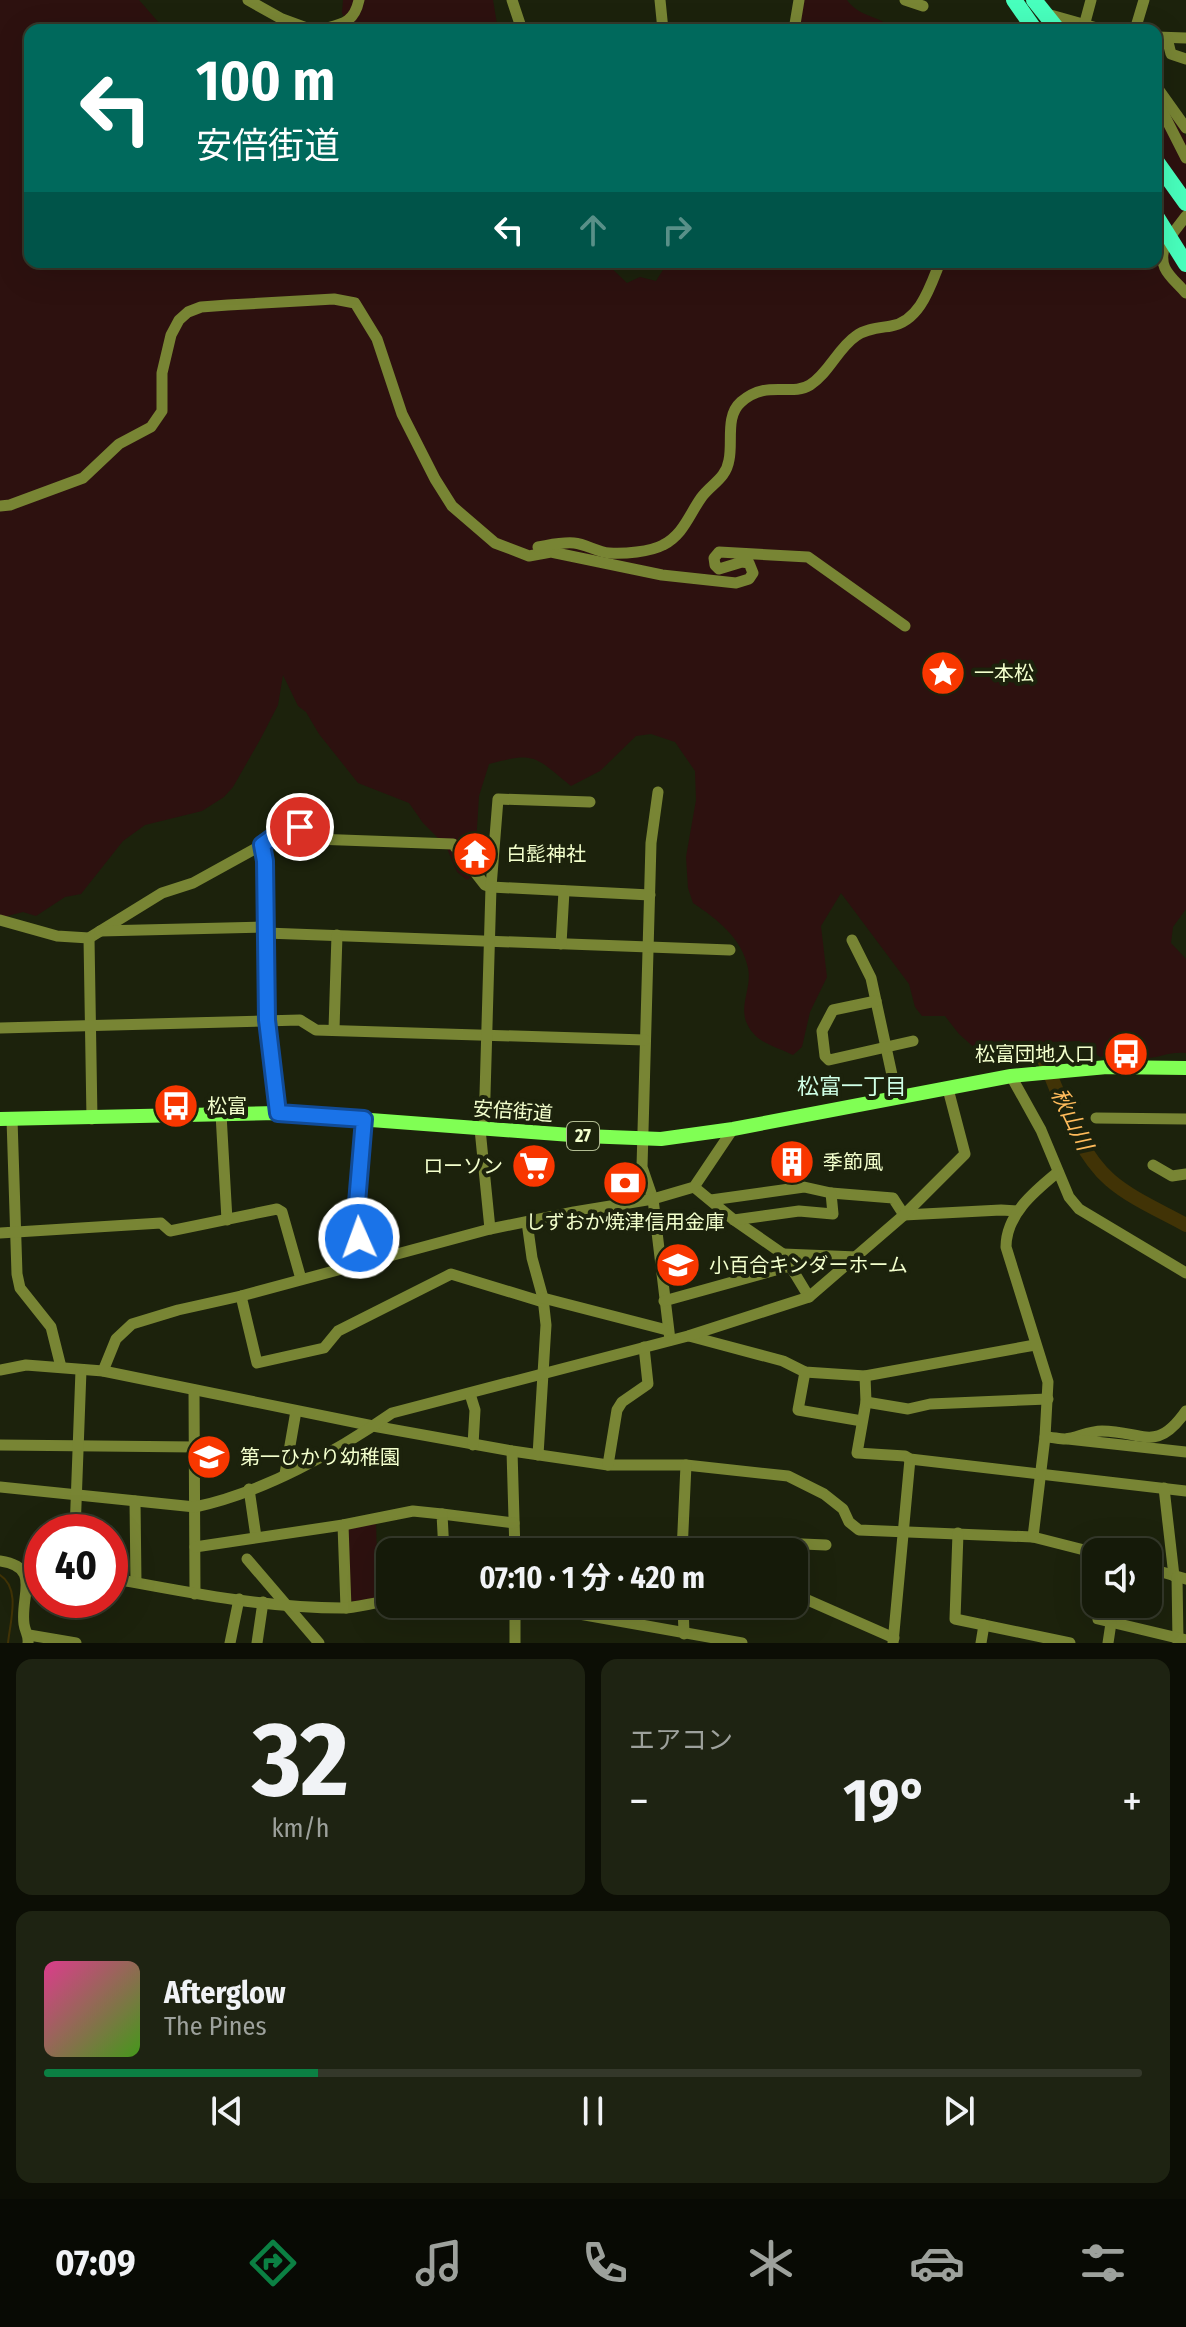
<!DOCTYPE html>
<html lang="ja">
<meta charset="utf-8">
<style>
:root{--surface:#151a09;--page:#1e2312;--text:#f1f3f6;--muted:#9da19c;--line:#34382a;--accent:#0b8043}
body{margin:0;font-family:"Fira Sans Condensed","Noto Sans JP",sans-serif;background:var(--page);color:var(--text);height:100vh;display:flex;flex-direction:column;font-size:30px;white-space:nowrap}
*{box-sizing:border-box;margin:0}
p{font-size:26px;color:var(--muted)}
.icon{flex:none;width:44px;height:44px;fill:none;stroke:currentColor;stroke-width:2;stroke-linecap:round;stroke-linejoin:round}
.map{position:relative;height:1643px;overflow:hidden}
.drawer{display:flex;flex-direction:column;gap:16px;padding:16px;background:#0c0e05;flex:1}
.drawer>*{flex:none}
.top-card{position:absolute;left:24px;top:24px;width:1138px;height:244px;border-radius:16px;box-shadow:0 8px 32px #0002,0 0 0 2px var(--line);background:#00695c;color:#fff;overflow:hidden}
.controls{position:absolute;left:1082px;top:1538px;display:grid;gap:16px}
.controls a{display:grid;place-items:center;width:80px;height:80px;border-radius:16px;background:var(--surface);box-shadow:0 8px 32px #0002,0 0 0 2px var(--line);font-size:40px}
.speed{position:absolute;left:24px;top:1514px;display:flex;gap:16px;font-size:40px;font-weight:700;text-align:center}
.speed>*{display:grid;place-content:center;width:104px;height:104px;border-radius:50%;background:var(--surface);box-shadow:0 8px 32px #0002,0 0 0 2px var(--line);line-height:1}
.speed .limit{border:12px solid #d22;background:#fff;color:#111}
.pin{position:absolute;display:grid;place-items:center;width:68px;height:68px;color:#fff;margin:-34px;border:4px solid #fff;border-radius:50%;box-shadow:0 2px 8px #0007}
.me{position:absolute;width:88px;margin:-44px;rotate:358deg;stroke-linejoin:round;filter:drop-shadow(0 0 6px #0008)}
.turn{display:flex;align-items:center;gap:28px;height:168px;padding:0 40px;font-size:36px}
.turn .icon{width:104px;height:104px;stroke-width:2.5}
.turn b{display:block;font-size:56px;line-height:68px}
.lanes{display:flex;align-items:center;height:76px;padding:0 40px;background:#0003;justify-content:center;gap:40px;direction:ltr}
.lanes .off{opacity:.35}
.big{font-size:60px;font-weight:700;line-height:1.1}
.drawer .widget{flex:1;display:flex;flex-direction:column;justify-content:center;gap:12px;min-width:0;padding:0 28px;border-radius:16px;background:var(--page)}
.drawer .dial{align-items:center;gap:0}
.dial b{font-size:104px;line-height:1}
.song{display:flex;align-items:center;gap:24px}
.cover{width:96px;height:96px;border-radius:12px;background:linear-gradient(135deg,hsl(330 70% 55%),hsl(100 70% 35%))}
.played{height:8px;border-radius:4px;background:linear-gradient(90deg,var(--accent) 25%,var(--line) 25%)}
.keys{display:flex;justify-content:space-around;direction:ltr}
.heat{display:flex;justify-content:space-between;align-items:center;font-size:44px;direction:ltr}
.drawer .tiles{flex:1;display:grid;gap:16px;grid-template-columns:1fr 1fr}
.widget:last-child{grid-column:span 2}
.trip{position:absolute;left:376px;top:1538px;width:432px;height:80px;border-radius:16px;background:var(--surface);box-shadow:0 8px 32px #0002,0 0 0 2px var(--line);font-weight:700;line-height:80px;text-align:center}
.tab-bar{display:flex;height:128px;justify-content:space-around;align-items:center;background:#080a04;color:var(--muted)}
.tab-bar .icon{width:56px;height:56px}
.tab-bar .active{color:var(--accent)}
.tab-bar b{font-size:36px;color:var(--text)}
.map>svg:first-child{display:block}
</style>
<div class="map">
<svg width="1186" height="1643" viewBox="0 0 1186 1643">
<rect width="100%" height="100%" fill="#1c220c"/>
<g fill="#2d110f">
<path d="M0,0h139l21,24 16,6h-146v232h575l22,21 13,-6 16,4 12,-19h488v-170l30,45v772l-13,18 -2,16 15,16v94c-29,-2 -31,14 -62,-3l-24,7 -20,-16 -68,2 -20,9 -15,-2 -18,-16 -14,-18h-23l-7,-9 -6,-23 -68,-91 -20,33 6,51 -17,35 -8,35 -9,8c-11,-6 -31,-11 -39,-21 -21,-23 -1,-42 -6,-66 -6,-30 -31,-49 -55,-65l-5,-15 -2,-31 10,-57 -1,-29 -20,-29 -24,-8 -15,2 -36,35 -29,15c-36,-29 -35,-35 -82,-22l-10,32 -5,79 -7,5 -10,-8 -11,-26 -23,-23 -14,-20 -51,-20 -39,-49 -13,-22 -8,-6 -15,-31 -5,30 -17,33 -28,49 -9,10 -22,14 -57,14 -22,16 -42,53 -16,3 -29,19 -13,-4 -23,6z"/>
<path d="M343,0h150l5,30h-148l-8,-17z"/>
<path d="M803,0h44c13,18 30,14 48,30h-98z"/>
<path d="M376,1521l2,77 -29,4 -3,-75z"/>
</g>
<g fill="none" stroke-linecap="round" stroke-linejoin="round">
<path stroke="#413306" stroke-width="2" d="M0,1575c21,13 10,47 8,68"/>
<path stroke="#413306" stroke-width="14" d="M1044,1060c18,40 33,91 66,120 22,19 51,31 76,45"/>
<g stroke="#788534" stroke-width="11">
<path d="M248,0l34,19 30,11"/>
<path d="M512,0l10,30"/>
<path d="M660,0l3,30"/>
<path d="M905,0l18,6"/>
<path d="M1047,14l57,16"/>
<path d="M1084,26l7,-26"/>
<path d="M320,30c21,-6 34,-6 39,-30"/>
<path d="M794,30l5,-30"/>
<path d="M1135,30l9,-30"/>
<path d="M1156,37l30,1"/>
<path d="M1167,38l4,16 15,5"/>
<path d="M1156,86l30,42"/>
<path d="M1156,99l30,59"/>
<path d="M1173,233l13,-17"/>
<path d="M1165,245c-8,24 6,31 21,48"/>
<path d="M0,506l10,-1 73,-27 36,-34 32,-17 11,-16v-38l9,-38 8,-15 9,-8 13,-5 27,-2 106,-6 21,4 22,36 25,75 33,65 17,27 43,37 34,13 22,-4 111,23 74,8 13,-4 4,-6 -4,-10 -7,-1 -23,7 -4,-4 -1,-7 5,-6 89,5 97,69"/>
<path d="M538,547c12,-2 23,-5 36,-4 12,1 23,9 35,10 15,1 41,-1 54,-8 20,-10 26,-30 38,-47 10,-14 25,-19 28,-38 4,-18 -4,-44 12,-58 26,-23 50,-5 69,-17 19,-12 28,-37 46,-49 9,-7 23,-8 35,-10 29,-5 39,-39 49,-64"/>
<path d="M658,792l-7,51 -9,324 11,32 17,141"/>
<path d="M262,845l3,16 2,159 11,93"/>
<path d="M0,920l57,16 32,2 73,-45 31,-10 69,-38 14,-10 24,-8 14,12 139,5 32,41 6,2 159,8"/>
<path d="M100,931l166,-4"/>
<path d="M266,933l464,17"/>
<path d="M89,938l3,181"/>
<path d="M852,940l19,38 26,120"/>
<path d="M561,944l3,-53"/>
<path d="M876,1001l-43,9 -11,21 3,25 4,4 84,-19"/>
<path d="M0,1028l300,-8 16,10 329,10"/>
<path d="M334,1029l3,-94"/>
<path d="M1011,1076l30,54 28,67 10,12 107,64"/>
<path d="M221,1114l6,106"/>
<path d="M1096,1118l90,1"/>
<path d="M12,1119l5,155 3,14 31,39 10,40"/>
<path d="M480,1129l10,100"/>
<path d="M484,1129l7,-242 7,-88 92,3"/>
<path d="M1153,1165l19,11 14,-2"/>
<path d="M694,1187l40,33 49,34 26,43"/>
<path d="M711,1200l93,-13 27,6 62,5 11,17"/>
<path d="M904,1215l97,-5 17,1"/>
<path d="M734,1220l65,-9 34,3 -2,-21"/>
<path d="M527,1222l5,36 11,40 3,27 -8,130"/>
<path d="M0,1233l161,-10 9,8 107,-22 5,3 19,67"/>
<path d="M783,1254l74,3"/>
<path d="M361,1262l-5,-47 8,-96"/>
<path d="M241,1296l16,67 67,-15 14,-17 113,-57 92,28"/>
<path d="M543,1298l124,32"/>
<path d="M664,1301l126,-35"/>
<path d="M689,1336l94,25 22,11 60,4 170,-31"/>
<path d="M0,1370l26,-5 77,6 270,55 139,25 96,14h78l102,11 36,18 19,15 6,13 10,8 174,7 63,16"/>
<path d="M103,1371l13,-32 16,-15 46,-14 63,-14 249,-67 84,-17 79,-13 41,-12 39,-58"/>
<path d="M805,1372l-7,38 64,11"/>
<path d="M865,1376l1,26 -9,51 48,3 5,3 276,32"/>
<path d="M194,1390l1,204"/>
<path d="M470,1394l5,16 -2,35"/>
<path d="M866,1402l42,7 22,-5 118,-5"/>
<path d="M1045,1437c7,0 14,2 20,2 12,-1 23,-8 37,-8 41,0 54,23 84,-20"/>
<path d="M1068,1439l118,13"/>
<path d="M0,1445l196,2"/>
<path d="M512,1451l3,101"/>
<path d="M608,1465l9,-55 5,-8 26,-18 -4,-37"/>
<path d="M285,1474l11,-63"/>
<path d="M0,1487l195,20c67,-14 141,-55 197,-94l296,-77 121,-39 95,-82 61,-61 -17,-65"/>
<path d="M1164,1488l10,88"/>
<path d="M249,1489l7,48"/>
<path d="M135,1501l1,81"/>
<path d="M442,1514l72,9"/>
<path d="M343,1525l3,83"/>
<path d="M75,1532l6,-162"/>
<path d="M958,1533l-3,86 115,24"/>
<path d="M1033,1537l12,-100 3,-55 -42,-135c0,-33 29,-56 52,-75"/>
<path d="M640,1546l25,6"/>
<path d="M195,1547l148,-22 70,-14 29,3 2,38"/>
<path d="M682,1552l4,-87"/>
<path d="M757,1552l1,-10 68,3"/>
<path d="M247,1559l72,84"/>
<path d="M0,1561c42,6 20,34 24,63 1,8 5,11 4,19"/>
<path d="M1148,1568l38,11"/>
<path d="M1177,1577l1,65"/>
<path d="M110,1578c76,14 154,30 232,30 15,0 32,-6 48,-7"/>
<path d="M794,1594l100,44"/>
<path d="M515,1604v39"/>
<path d="M523,1604l219,39"/>
<path d="M683,1604l1,30"/>
<path d="M1100,1604l-2,15 88,21"/>
<path d="M29,1635l47,8"/>
<path d="M230,1643l9,-44"/>
<path d="M257,1643l6,-41"/>
<path d="M893,1643l17,-184"/>
<path d="M981,1643l3,-18"/>
<path d="M1108,1643l3,-20"/>
</g>
<path stroke="#80ff54" stroke-width="14" d="M0,1119l278,-6 306,23 77,3 72,-10 278,-53 96,-9 79,1"/>
<g stroke="#48ffbd" stroke-width="16">
<path d="M1156,161l30,42"/>
<path d="M1156,216l30,48"/>
</g>
<g stroke="#48ffbd" stroke-width="16">
<path d="M1014,0l21,30"/>
<path d="M1034,0l24,30"/>
</g>
</g>
<g fill="none" stroke-linecap="round" stroke-linejoin="round">
<g stroke="#114b97" stroke-width="20">
<path id="route" d="M300,827l-24,8 -14,10 3,16 2,159 11,93 86,6 -8,96 3,23"/>
</g>
<use href="#route" stroke="#1a73e8" stroke-width="14"/>
</g>
<defs>
<g id="sight-disc" transform="scale(2.3)"><circle r="9.5" fill="#f83700" stroke="#1c220c"/><path d="M0-6L1.8-2.2L6-1.7L2.9 1.2L3.7 5.4L0 3.3L-3.7 5.4L-2.9 1.2L-6-1.7L-1.8-2.2Z" fill="#fff"/></g>
<g id="temple-disc" transform="scale(2.3)"><circle r="9.5" fill="#f83700" stroke="#1c220c"/><path d="M0-6L5-2H3V0L6.5 2.5H4V6H1.5V3h-3V6H-4V2.5H-6.5L-3 0V-2H-5Z" fill="#fff"/></g>
<g id="bus-disc" transform="scale(2.3)"><circle r="9.5" fill="#f83700" stroke="#1c220c"/><path d="M-5-6H5V4H4V6H2V4H-2V6H-4V4H-5ZM-3.5-4V0h7V-4ZM-3.5 1.2v1.5H-2V1.2ZM2 1.2v1.5H3.5V1.2Z" fill="#fff"/></g>
<g id="building-disc" transform="scale(2.3)"><circle r="9.5" fill="#f83700" stroke="#1c220c"/><path d="M-4-6H4V6H1V3H-1V6H-4ZM-2.5-4.3h1.7v1.8h-1.7ZM.8-4.3h1.7v1.8H.8ZM-2.5-1h1.7V.8h-1.7ZM.8-1h1.7V.8H.8Z" fill="#fff"/></g>
<g id="supermarket-disc" transform="scale(2.3)"><circle r="9.5" fill="#f83700" stroke="#1c220c"/><path d="M-6-5.5h2.5l.6 2H6L4.5 2H-2.5L-4.4-4H-6ZM-1.5 3.2a1.3 1.3 0 1 0 .1 0ZM3 3.2a1.3 1.3 0 1 0 .1 0Z" fill="#fff"/></g>
<g id="bank-disc" transform="scale(2.3)"><circle r="9.5" fill="#f83700" stroke="#1c220c"/><path d="M-6-4H6V4H-6ZM0-2.3a2.3 2.3 0 1 0 0 4.6a2.3 2.3 0 1 0 0-4.6Z" fill="#fff"/></g>
<g id="school-disc" transform="scale(2.3)"><circle r="9.5" fill="#f83700" stroke="#1c220c"/><path d="M0-5L7-2L0 1L-7-2ZM-4 1L0 2.5L4 1V4Q0 6-4 4Z" fill="#fff"/></g>
</defs>
<g fill-rule="evenodd">
<use href="#sight-disc" x="943" y="673"/>
<use href="#temple-disc" x="475" y="854"/>
<use href="#bus-disc" x="1126" y="1054"/>
<use href="#bus-disc" x="176" y="1106"/>
<use href="#building-disc" x="792" y="1162"/>
<use href="#supermarket-disc" x="534" y="1166"/>
<use href="#bank-disc" x="625" y="1183"/>
<use href="#school-disc" x="678" y="1265"/>
<use href="#school-disc" x="209" y="1457"/>
</g>
<g text-anchor="middle" dominant-baseline="central" stroke-width="8" stroke-linejoin="round" paint-order="stroke">
<rect fill="#1c220c" stroke="#b2bd93" stroke-width="2" x="567" y="1122" width="32" height="28" rx="6"/>
<g font-size="18" font-weight="bold" fill="#f3ffcd">
<text x="583" y="1136">27</text>
</g>
<g font-size="20" fill="#f3ffcd" stroke="#1c220c" text-anchor="start">
<text x="974" y="673">一本松</text>
<text x="506" y="854">白髭神社</text>
<text x="1095" y="1054" text-anchor="end">松富団地入口</text>
<text x="207" y="1106">松富</text>
<text x="823" y="1162">季節風</text>
<text x="503" y="1166" text-anchor="end">ローソン</text>
<text x="625" y="1222" text-anchor="middle">しずおか焼津信用金庫</text>
<text x="709" y="1265">小百合キンダーホーム</text>
<text x="240" y="1457">第一ひかり幼稚園</text>
</g>
<g font-size="20" fill="#f3ffcd" stroke="#1c220c">
<text transform="translate(513 1111) rotate(4)">安倍街道</text>
</g>
<g font-size="22" fill="#cfffe6" stroke="#1c220c">
<text x="852" y="1086">松富一丁目</text>
</g>
<g font-size="22" font-style="italic" fill="#ffbb5b" stroke="#1c220c">
<text transform="translate(1072 1119) rotate(64)">秋山川</text>
</g>
</g>
</svg>
<div class="controls">
<a><svg class="icon" aria-label="sound" viewBox="0 0 24 24"><path d="M4 9h4l5-4v14l-5-4H4zM17 9q2 3 0 6"/></svg></a>
</div>
<div class="speed"><div class="limit">40</div></div>
<div class="pin" style="left:300px;top:827px;background:#d93025"><svg class="icon" aria-label="arrive" viewBox="0 0 24 24"><path d="M6 21V4h12l-3 4 3 4H6"/></svg></div>
<svg class="me" style="left:359px;top:1238px" viewBox="-20 -20 40 40"><circle r="17" fill="#1a73e8" stroke="#fff" stroke-width="3"/><path d="M0-11L8 9 0 5-8 9z" fill="#fff"/></svg>
<div class="trip">07:10 · 1 分 · 420 m</div>
<div class="top-card">
<div class="turn"><svg class="icon" aria-label="left" viewBox="0 0 24 24"><path d="M17 20v-9H6M10 6l-5 5 5 5"/></svg><div><b>100 m</b>安倍街道</div></div>
<div class="lanes"><svg class="icon" aria-label="left" viewBox="0 0 24 24"><path d="M17 20v-9H6M10 6l-5 5 5 5"/></svg><svg class="icon off" aria-label="ahead" viewBox="0 0 24 24"><path d="M12 20V5M6 11l6-6 6 6"/></svg><svg class="icon off" aria-label="right" viewBox="0 0 24 24"><path d="M7 20v-9h11M14 6l5 5-5 5"/></svg></div>
</div>
</div>
<section class="drawer">
<div class="tiles">
<div class="widget dial"><b>32</b><p>km/h</p></div>
<div class="widget"><p>エアコン</p>
<div class="heat"><a>−</a><b class="big">19°</b><a>+</a></div>
</div>
<div class="widget">
<div class="song"><i class="cover"></i><div><b>Afterglow</b><p>The Pines</p></div></div>
<div class="played"></div>
<div class="keys"><svg class="icon" aria-label="previous" viewBox="0 0 24 24"><path d="M18 5L8 12l10 7zM5 5v14"/></svg><svg class="icon" aria-label="pause" viewBox="0 0 24 24"><path d="M8 5v14M16 5v14"/></svg><svg class="icon" aria-label="next" viewBox="0 0 24 24"><path d="M6 5l10 7-10 7zM19 5v14"/></svg></div>
</div>
</div>
</section>
<nav class="tab-bar">
<b>07:09</b>
<svg class="icon active" aria-label="directions" viewBox="0 0 24 24"><path d="M12 3l9 9-9 9-9-9zM9 14v-3h6M13 9l2 2-2 2"/></svg>
<svg class="icon" aria-label="music" viewBox="0 0 24 24"><path d="M9 18V5l10-2v13"/><circle cx="6" cy="18" r="3"/><circle cx="16" cy="16" r="3"/></svg>
<svg class="icon" aria-label="phone" viewBox="0 0 24 24"><path d="M5 4h4l2 5-3 2q2 4 5 5l2-3 5 2v4C11 20 4 13 5 4z"/></svg>
<svg class="icon" aria-label="climate" viewBox="0 0 24 24"><path d="M12 3v18M4 7l16 10M4 17L20 7"/></svg>
<svg class="icon" aria-label="car" viewBox="0 0 24 24"><path d="M5 17H2v-5l4-1 3-4h7l3 4 3 1v5h-3M9 17h6M6 11h13"/><circle cx="7" cy="17" r="2"/><circle cx="17" cy="17" r="2"/></svg>
<svg class="icon" aria-label="filters" viewBox="0 0 24 24"><path d="M4 7h16M4 17h16"/><circle cx="9" cy="7" r="2"/><circle cx="15" cy="17" r="2"/></svg>
</nav>
